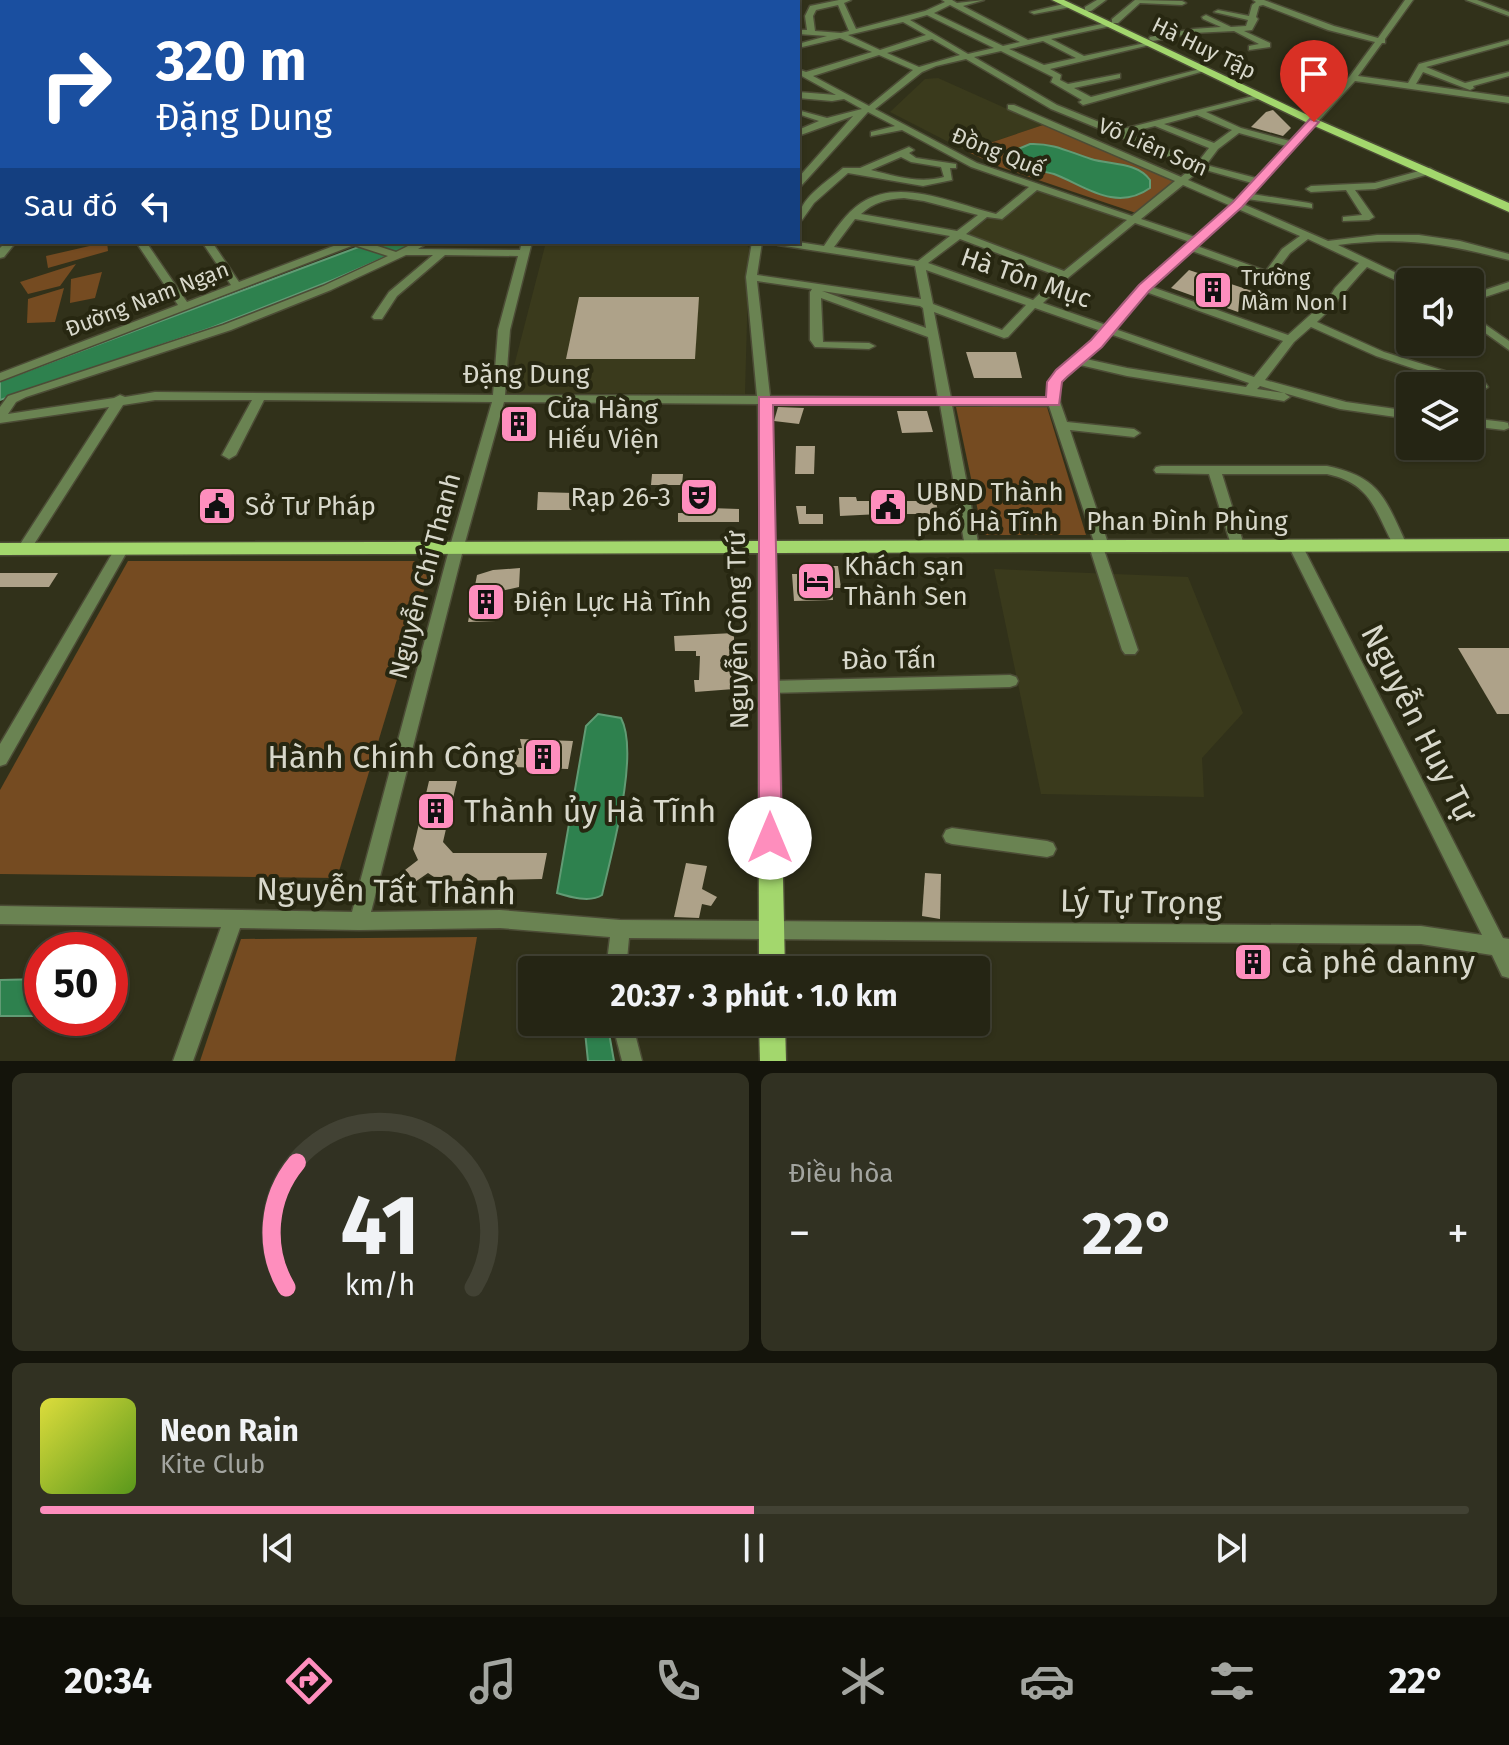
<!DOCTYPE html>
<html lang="vi">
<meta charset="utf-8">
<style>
:root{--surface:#252514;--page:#313122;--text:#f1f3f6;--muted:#a3a5a0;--line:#424234;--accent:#fe8ebd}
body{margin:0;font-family:"Fira Sans",sans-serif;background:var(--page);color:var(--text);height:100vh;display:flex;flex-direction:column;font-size:30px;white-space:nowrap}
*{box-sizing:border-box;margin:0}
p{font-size:26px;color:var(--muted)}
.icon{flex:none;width:44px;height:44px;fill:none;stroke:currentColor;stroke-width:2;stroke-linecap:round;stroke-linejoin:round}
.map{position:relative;height:1061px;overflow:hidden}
.side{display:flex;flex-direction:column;gap:12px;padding:12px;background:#14140b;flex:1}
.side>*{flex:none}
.banner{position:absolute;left:0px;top:0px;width:800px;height:244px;box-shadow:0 2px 6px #0004,0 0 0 2px var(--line);background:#1a4fa0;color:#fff;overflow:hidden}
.controls{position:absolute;left:1396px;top:268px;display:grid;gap:16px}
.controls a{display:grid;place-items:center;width:88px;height:88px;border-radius:8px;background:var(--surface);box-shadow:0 2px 6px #0004,0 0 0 2px var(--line);font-size:40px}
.speed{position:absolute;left:24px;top:932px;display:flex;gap:16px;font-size:40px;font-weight:700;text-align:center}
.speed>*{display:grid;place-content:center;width:104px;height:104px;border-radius:50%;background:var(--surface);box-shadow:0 2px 6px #0004,0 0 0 2px var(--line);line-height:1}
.speed .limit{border:12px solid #d22;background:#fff;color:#111}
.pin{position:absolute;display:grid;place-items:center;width:68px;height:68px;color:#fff;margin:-82px -34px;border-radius:50% 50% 50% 0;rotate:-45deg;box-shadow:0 0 8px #0007}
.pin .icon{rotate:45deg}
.me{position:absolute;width:88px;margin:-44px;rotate:0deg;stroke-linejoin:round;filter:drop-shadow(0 0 6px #0008)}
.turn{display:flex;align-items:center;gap:28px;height:168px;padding:0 24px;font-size:36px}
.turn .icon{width:104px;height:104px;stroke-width:2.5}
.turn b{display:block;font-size:56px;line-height:68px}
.then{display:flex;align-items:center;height:76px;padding:0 24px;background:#0003;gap:16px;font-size:30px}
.big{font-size:60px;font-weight:700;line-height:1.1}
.side .card{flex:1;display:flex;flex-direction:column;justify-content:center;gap:12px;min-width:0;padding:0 28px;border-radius:12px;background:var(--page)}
.side .dial{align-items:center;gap:0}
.dial svg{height:208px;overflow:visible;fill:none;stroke:var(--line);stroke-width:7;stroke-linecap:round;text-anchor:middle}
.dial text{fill:var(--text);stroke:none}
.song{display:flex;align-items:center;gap:24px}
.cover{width:96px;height:96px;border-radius:12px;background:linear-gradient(135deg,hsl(60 70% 55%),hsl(90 70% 35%))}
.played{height:8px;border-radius:4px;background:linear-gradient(90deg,var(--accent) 50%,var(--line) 50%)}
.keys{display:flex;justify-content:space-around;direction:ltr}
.heat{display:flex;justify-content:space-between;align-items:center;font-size:44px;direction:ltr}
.side .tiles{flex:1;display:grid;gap:12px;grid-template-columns:1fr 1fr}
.card:last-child{grid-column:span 2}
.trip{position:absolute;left:518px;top:956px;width:472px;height:80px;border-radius:8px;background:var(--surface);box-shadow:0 2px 6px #0004,0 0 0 2px var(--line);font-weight:700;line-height:80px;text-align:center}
.tab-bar{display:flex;height:128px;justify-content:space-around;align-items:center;background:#0f0f08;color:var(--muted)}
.tab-bar .icon{width:56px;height:56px}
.tab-bar .on{color:var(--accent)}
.tab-bar b{font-size:36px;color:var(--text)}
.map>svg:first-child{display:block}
</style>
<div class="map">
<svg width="1509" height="1061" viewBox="0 0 1509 1061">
<rect width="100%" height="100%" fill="#31311a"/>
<g fill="#3a3a1c">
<path d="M938,78l105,47 -77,26 -76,-39 35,-33z"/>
<path d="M1042,188l93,31 -62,54 -107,-38 23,-17 11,1z"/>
<path d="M546,242h199l4,6 -4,146 -238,-1z"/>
<path d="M994,569l194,8 55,136 -41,45 2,39 -163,-3z"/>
</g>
<g fill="#754b21">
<path d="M1043,125l136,56 -43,32 -136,-46 -34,-16z"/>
<path d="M107,242l1,9 -60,17 -2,-12z"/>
<path d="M76,264l-16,22 -32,8 -8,-12z"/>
<path d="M102,272l-7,26 -25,5 1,-24z"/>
<path d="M64,288l-9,34 -28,1 1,-24z"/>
<path d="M956,407h91l39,128h-103z"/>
<path d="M128,561h286l16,9 -93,308 -337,-4v-84z"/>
<path d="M477,937l-22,124h-255l41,-122z"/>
</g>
<g fill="#2e814e" stroke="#619b74" stroke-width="2">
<path d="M1030,144c24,-1 39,8 61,15 20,6 46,3 59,21v8c-35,25 -68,-4 -96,-14 -14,-4 -28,-3 -41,-12l-2,-10z"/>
<path d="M372,242h48l-87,38 -122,48 -211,72v-19z"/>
<path d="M598,714l23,4c19,36 -10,137 -19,177 -12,8 -32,2 -45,-2l29,-167z"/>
<path d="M42,979v37h-42v-36z"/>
<path d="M584,1022h23l7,39h-26z"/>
</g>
<g fill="#aea289">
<path d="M1273,110l18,18 -8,8 -32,-9 15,-15z"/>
<path d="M1189,270l66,22 -17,20 -67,-24z"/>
<path d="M579,297h120l-4,62h-129z"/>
<path d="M966,352h50l6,26h-48z"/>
<path d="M778,407l26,1 -5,16 -25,-3z"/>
<path d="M897,411h30l6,21 -31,1z"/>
<path d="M508,417h25l-2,15 -25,1z"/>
<path d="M796,446h19l-1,28h-19z"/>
<path d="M652,474h31l-1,11h-31z"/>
<path d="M690,481h21l-1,27 29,1v13h-61v-9h10z"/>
<path d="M538,492l36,1 -2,17h-35z"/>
<path d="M839,497h17l1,4h63v-4h15l4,19h-19v-2h-21v3h-18l-1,-3 -40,2z"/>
<path d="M796,506h10v8h17v10h-24z"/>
<path d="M802,566h36l3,22h-9l1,12 -39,1 -2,-27h11z"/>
<path d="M520,568l-1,19 -18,4 -5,30 -28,1 9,-47 16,-5z"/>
<path d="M0,573h58l-9,14h-49z"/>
<path d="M734,633v56l-39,3 -1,-12h5l1,-24h-4v-5h-21l-1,-15z"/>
<path d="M1458,648h51v66h-12z"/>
<path d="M520,739l53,2 -5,28 -55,-2 5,-19h4z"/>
<path d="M429,781h28l-14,61 10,11h94l-5,26 -93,2 -12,-2 -9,-6 -13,9 -10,-12 13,-10 -5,-11z"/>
<path d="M686,863l21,3 -5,23 15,8 -6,9 -9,-2 -3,14 -25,-1z"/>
<path d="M925,873l16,1 -1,45 -18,-3z"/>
<path d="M867,956l14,1v4h25l1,9h-41z"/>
</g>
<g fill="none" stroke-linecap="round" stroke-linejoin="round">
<g stroke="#4c4c36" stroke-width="3">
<g id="minor">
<path d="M87,0h8l1,2h-8z"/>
<path d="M305,0h8l1,2h-8z"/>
<path d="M369,0h8l1,2h-8z"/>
<rect x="688" y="0" width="8" height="2"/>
<path d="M743,0h8l-10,2z"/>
<path d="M839,0h12l-7,3 12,26 69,-18 20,-9 -3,-2h10l5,3 27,-3 -21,6 65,34 83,-18v4l-60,13 33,17 66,-14 4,2 -104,25 11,6 -1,5 8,4 52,-10v4l-46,10 17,9 113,-29 4,2 -125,35 -4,-3 3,-2 -31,-18 2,-5 -52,-26 -27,6 83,48 62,25 142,-36v4l-55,14 35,16 49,13 60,-65 25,-34 -47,-12 -65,-25 -4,1 -3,11 2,2 -6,11 -8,1 26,12v4l-21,3v-4l10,-2 -25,-13 -41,2 -40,8 -4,-2 1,-2 43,-8 28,-2 -18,-8 -1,-2 4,-2 25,12 15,-1 2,-6 -34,-8 4,-2 31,6 3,-11 4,-3 -3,-2h11l70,26 44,12 27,-38h8l-28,39v4h-3l-24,33 50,7 11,-19 90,-24v4l-83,23 39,16 44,-11v4l-36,10 1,2 -4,2 -47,-18 -7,12 93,13v6l-154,-22 -103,113 57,9 3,1v4l-65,-9 -4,5 85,37 49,-6h42l41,6 49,13v6c-63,-16 -106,-24 -171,-15l77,37h-5v4l-4,-1 -39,-18c-17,18 -32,38 -50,55l67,30 102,32 2,3 -6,4 -4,-1 -102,-34 -65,-29 -17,15 -29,38 81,22 64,9v8l-70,-10 -80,-23 -3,3 27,4 6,4 -6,4 -157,-25 -47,-11 -20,18v19l7,20 67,7 6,4 -6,4 -64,-7 39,116 -5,4 34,100 -3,4h-10l-3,-4 -33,-104 5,-4 -45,-136 -97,-1 27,142 -7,5 -7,-5 -25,-142 -170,-1 4,142 -7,5 -7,-5 -2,-142 -254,-2 -40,144 -93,366 129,-2 120,10 801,6 61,9 -193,-388 7,-5 7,5 200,391 6,1v39l-7,-2 -10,-21 -71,-11 -792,-6 -3,32h-20l4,-33 -110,-9 -141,2 -119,-2 -47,133h-20l48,-134 -221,-3v-18l352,6 98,-366 42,-144 -228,-2 -28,55 -7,4 -7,-4 30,-55h-97l-32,5 -94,147 -5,2 -7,-5 92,-142 -109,16v-16l8,-11 215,-71 100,-39 65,-30 -34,-11 -354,136v-8l178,-68 -42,-63h10l41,60 44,-17 -29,-43h10l27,40 105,-40h21l31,10 20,-10h13l-11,7 102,1 2,-8h10l-22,88 -5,65 252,1 -11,-119 6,-35h10l-5,33 164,24 -6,-33 -137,-21 -5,-3h25l26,4c11,-16 21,-32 37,-43 39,-26 94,1 135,11l33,-27 -58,-20 -69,-37 -31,6v-4l24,-6 -27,-14 -67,74 -3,1v-9l55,-62 -55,20v-6l21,-9 -18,-6v-4l26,7 35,-9 -18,-10 -12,2 -34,-3v-6l38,3 -38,-21v-5l8,3 66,-20 -32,-14 -42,10v-4l29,-8 -29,-2v-4h9l-2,-14 5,-10zM838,5l11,26 -8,2 -26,-2 -2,-15 3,-6zM950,5l70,37 -17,4 -69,-33zM927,15l67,33 -26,6 -58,-34zM903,22l23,13 -46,15 -32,-15zM932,39l28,16 -41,12 -32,-14zM1043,41l33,17 -32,7 -35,-16zM879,55l34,15 -44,36 -56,-30zM966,59l85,50 142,58 -12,10 -167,-72h-6v4l167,72 -43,35 -155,-53 -102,-54 47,-37 14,-6zM1197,115l35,15 -18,13 -50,-19zM1155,126l54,22 -11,14 -71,-29zM1239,133l47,13 -30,32 -50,-13 12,-16zM1202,169l50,14 -16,18 -48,-21zM1183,185l48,21 -36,31 -54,-18zM1037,190l90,30 -63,51 -98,-37 21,-17 15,2zM904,198l20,3 54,14 -21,16 -96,-17c13,-12 26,-15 43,-16zM1238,209l62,27 -18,13 -16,22 -69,-25zM855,219l95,17 -32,25 -84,-14zM1135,223l55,19 -50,44 -34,39 -63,-22 26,-26zM960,239l98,37 -25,24 -105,-37zM1308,239l51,24 -24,25 -6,10 -41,37 -136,-48 40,-36 72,26h8l18,-24zM406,255h27l-44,37 -17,25 2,2h8l15,-23 48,-41 73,1 -20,74 -5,65 -338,-3 -30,5 -5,-2 -6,3 -106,16 8,-12 10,-5 205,-67 100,-40zM926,270l100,35 -24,25 -69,-26zM757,281l55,8 -2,3v48l5,7 54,2 6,-3 -6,-3 -46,-1 -2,-44 107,39 10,61 -168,-2zM822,291l98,15 3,2 3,20zM1146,292l137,49 -29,36 -139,-48zM1035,308l66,23 -51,48 -2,19h-97l-17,-86 70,26 4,-1zM1110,334l139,49 -3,4 -119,-19 -41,-9z"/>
<path d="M1097,0h9l-15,11h-6v-4z"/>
<path d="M1135,0l47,1 4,2 -4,2 -42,-2 -22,20h-6v-4z"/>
<path d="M1466,0h11l32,12v4z"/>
<path d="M1068,3l3,4 -37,7 -4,-2z"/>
<rect x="0" y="22" width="2" height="4"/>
<path d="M909,147l5,3 -5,3 7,5 40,6v4h-6l2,12 -29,6 -75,-13 -34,30 -12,17 -4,1c0,-22 29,-39 45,-53h17zM901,157l10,5 30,5 3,10c-25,7 -49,-1 -73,-7z"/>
<path d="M1430,168l5,3 -2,2 -58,16 -20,1 19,27 -5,3 -26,1v-4l19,-2 -16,-25 -35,2 -5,-3 5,-3 64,-3z"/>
<rect x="0" y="222" width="2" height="8"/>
<path d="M6,242h10l-12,15 -4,1v-10z"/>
<path d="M1509,282v7l-39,13v-7z"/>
<path d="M1470,314l39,27v9l-39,-28z"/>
<path d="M1470,418l34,4 4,1 1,5 -5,2 -34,-4z"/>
<path d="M1161,466h166c54,11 58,33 80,79l-2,3h-10c-20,-36 -22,-64 -68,-74h-105l22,71 -2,3h-10l-23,-74 -53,-1 -2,-3 2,-3z"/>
<path d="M121,545l7,5 -122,214 -6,2v-22l116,-197z"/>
<path d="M1010,675l6,2 2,4 -2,4 -6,2 -241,6 -6,-2 -2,-4 2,-4 6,-2z"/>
<path d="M952,828l95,13 6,2 3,6 -3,6 -6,2 -95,-13 -6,-2 -3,-6 3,-6z"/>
<path d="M612,1022h20l10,39h-20z"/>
</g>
</g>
<g stroke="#4c4c36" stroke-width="3">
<g id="major">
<path d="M1052,0h12l254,120 191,83v9l-199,-88z"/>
<path d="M1509,539v12l-733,2 9,417h-26l-1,-417 -758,2v-12z"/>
<path d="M759,1022h26l1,39h-26z"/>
</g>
</g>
<use href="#minor" fill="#6a8352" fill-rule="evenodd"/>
<use href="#major" fill="#a3d76d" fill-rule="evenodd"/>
</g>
<path fill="#fe8ebd" stroke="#a55c7b" stroke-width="2" d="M1310,119l9,3 -77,85 -93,84 -47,56 -35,30 -5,5 -3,23h-286l9,433 -4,7 -8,3 -8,-3 -3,-7v-441h287l1,-15 9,-12 35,-30 48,-55 94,-83z"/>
<defs>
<g id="building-square" transform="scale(2)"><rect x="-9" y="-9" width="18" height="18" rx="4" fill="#fe8ebd" stroke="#272711"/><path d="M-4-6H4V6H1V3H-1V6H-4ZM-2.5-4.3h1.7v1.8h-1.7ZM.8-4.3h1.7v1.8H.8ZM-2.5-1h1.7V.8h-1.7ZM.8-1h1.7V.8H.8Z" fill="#111"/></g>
<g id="theatre-square" transform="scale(2)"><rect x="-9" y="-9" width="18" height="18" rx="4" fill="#fe8ebd" stroke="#272711"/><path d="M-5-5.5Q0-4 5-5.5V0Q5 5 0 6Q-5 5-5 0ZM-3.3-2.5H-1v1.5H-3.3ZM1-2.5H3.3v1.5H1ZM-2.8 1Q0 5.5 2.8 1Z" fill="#111"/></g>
<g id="civic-square" transform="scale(2)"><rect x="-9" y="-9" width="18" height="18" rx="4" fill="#fe8ebd" stroke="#272711"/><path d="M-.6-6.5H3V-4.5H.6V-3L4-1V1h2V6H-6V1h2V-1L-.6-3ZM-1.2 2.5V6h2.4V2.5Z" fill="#111"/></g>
<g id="hotel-square" transform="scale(2)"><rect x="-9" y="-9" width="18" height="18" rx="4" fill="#fe8ebd" stroke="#272711"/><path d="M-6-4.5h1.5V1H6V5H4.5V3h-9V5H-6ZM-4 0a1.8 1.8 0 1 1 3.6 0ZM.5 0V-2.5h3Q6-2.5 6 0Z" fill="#111"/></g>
</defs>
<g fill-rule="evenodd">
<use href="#building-square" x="1213" y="290"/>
<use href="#building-square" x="519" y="424"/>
<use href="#theatre-square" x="699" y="497"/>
<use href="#civic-square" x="217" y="506"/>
<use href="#civic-square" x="888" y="507"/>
<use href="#hotel-square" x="816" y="581"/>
<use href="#building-square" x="486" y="602"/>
<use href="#building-square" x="543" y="757"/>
<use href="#building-square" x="436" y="811"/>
<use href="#building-square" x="1253" y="962"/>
</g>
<g text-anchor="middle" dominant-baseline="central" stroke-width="8" stroke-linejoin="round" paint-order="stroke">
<g font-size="22" fill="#d8d8cb" stroke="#272711">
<text transform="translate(1204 48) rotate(26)">Hà Huy Tập</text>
<text transform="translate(1153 147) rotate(23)">Võ Liên Sơn</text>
<text transform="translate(998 152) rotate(22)">Đồng Quế</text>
<text transform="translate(147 299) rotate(-21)">Đường Nam Ngạn</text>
</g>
<g font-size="22" fill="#d8d8cb" stroke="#272711" text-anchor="start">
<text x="1241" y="277">Trường<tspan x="1241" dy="25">Mầm Non I</tspan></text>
</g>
<g font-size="26" fill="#d8d8cb" stroke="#272711">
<text transform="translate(1026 278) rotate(19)">Hà Tôn Mục</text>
<text x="526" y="374">Đặng Dung</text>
<text x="1187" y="521">Phan Đình Phùng</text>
<text transform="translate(425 576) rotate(-75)">Nguyễn Chí Thanh</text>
<text transform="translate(738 630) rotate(-91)">Nguyễn Công Trứ</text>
<text transform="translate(889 660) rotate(-1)">Đào Tấn</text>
</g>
<g font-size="26" fill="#d8d8cb" stroke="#272711" text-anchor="start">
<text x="547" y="409">Cửa Hàng<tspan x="547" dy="30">Hiếu Viện</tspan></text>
<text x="916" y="492">UBND Thành<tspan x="916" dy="30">phố Hà Tĩnh</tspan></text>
<text x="671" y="497" text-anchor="end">Rạp 26-3</text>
<text x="245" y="506">Sở Tư Pháp</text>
<text x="844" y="566">Khách sạn<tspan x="844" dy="30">Thành Sen</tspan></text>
<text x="514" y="602">Điện Lực Hà Tĩnh</text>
</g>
<g font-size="32" fill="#d8d8cb" stroke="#272711">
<text transform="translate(1419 723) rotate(63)">Nguyễn Huy Tự</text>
<text transform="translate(386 891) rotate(1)">Nguyễn Tất Thành</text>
<text transform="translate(1141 902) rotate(1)">Lý Tự Trọng</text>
</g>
<g font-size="32" fill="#d8d8cb" stroke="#272711" text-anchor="start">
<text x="515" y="757" text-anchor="end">Hành Chính Công</text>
<text x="464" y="811">Thành ủy Hà Tĩnh</text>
<text x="1281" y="962">cà phê danny</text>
</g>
</g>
</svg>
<div class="controls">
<a><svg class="icon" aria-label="sound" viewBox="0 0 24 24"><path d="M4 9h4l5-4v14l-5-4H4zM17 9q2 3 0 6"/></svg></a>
<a><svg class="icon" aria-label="layers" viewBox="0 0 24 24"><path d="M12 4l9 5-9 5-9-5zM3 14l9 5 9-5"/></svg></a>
</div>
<div class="speed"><div class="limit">50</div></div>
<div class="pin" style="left:1314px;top:122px;background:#d93025"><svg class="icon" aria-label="arrive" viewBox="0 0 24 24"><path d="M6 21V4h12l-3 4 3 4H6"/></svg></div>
<svg class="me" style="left:770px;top:838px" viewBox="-20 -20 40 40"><circle r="19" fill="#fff"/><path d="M0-13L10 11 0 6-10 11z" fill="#fe8ebd"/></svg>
<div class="trip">20:37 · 3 phút · 1.0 km</div>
<div class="banner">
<div class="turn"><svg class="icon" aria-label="right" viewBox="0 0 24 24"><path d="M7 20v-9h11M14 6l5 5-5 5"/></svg><div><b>320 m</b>Đặng Dung</div></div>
<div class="then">Sau đó<svg class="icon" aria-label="left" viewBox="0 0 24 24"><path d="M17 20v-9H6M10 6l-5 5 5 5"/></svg></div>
</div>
</div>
<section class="side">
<div class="tiles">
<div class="card dial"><svg viewBox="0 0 100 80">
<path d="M14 69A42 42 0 1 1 86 69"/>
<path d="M14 69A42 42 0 0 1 18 21" stroke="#fe8ebd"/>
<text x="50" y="56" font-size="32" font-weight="700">41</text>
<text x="50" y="72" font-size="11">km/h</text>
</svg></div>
<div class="card"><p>Điều hòa</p>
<div class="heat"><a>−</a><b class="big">22°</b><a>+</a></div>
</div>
<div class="card">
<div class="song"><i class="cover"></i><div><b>Neon Rain</b><p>Kite Club</p></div></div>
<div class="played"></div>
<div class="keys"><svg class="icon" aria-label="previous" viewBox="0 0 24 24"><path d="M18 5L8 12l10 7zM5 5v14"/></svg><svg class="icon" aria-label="pause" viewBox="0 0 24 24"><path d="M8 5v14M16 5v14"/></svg><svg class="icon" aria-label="next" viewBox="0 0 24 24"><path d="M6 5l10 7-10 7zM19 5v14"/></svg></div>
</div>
</div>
</section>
<nav class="tab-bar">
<b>20:34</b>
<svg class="icon on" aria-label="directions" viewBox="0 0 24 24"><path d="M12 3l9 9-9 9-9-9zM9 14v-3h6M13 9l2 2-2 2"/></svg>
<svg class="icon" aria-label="music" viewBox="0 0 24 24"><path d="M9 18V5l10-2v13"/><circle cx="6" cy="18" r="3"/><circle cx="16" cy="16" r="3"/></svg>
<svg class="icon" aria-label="phone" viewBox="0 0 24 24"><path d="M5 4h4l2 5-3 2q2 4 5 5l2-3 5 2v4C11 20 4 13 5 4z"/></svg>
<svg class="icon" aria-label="climate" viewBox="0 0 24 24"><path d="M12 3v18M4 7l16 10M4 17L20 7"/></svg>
<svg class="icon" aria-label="car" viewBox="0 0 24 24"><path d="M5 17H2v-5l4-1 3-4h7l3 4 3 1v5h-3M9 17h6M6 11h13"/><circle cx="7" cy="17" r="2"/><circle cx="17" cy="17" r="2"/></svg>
<svg class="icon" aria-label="filters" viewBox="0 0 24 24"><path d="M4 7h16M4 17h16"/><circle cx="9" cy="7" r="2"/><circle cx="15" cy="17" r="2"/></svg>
<b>22°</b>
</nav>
